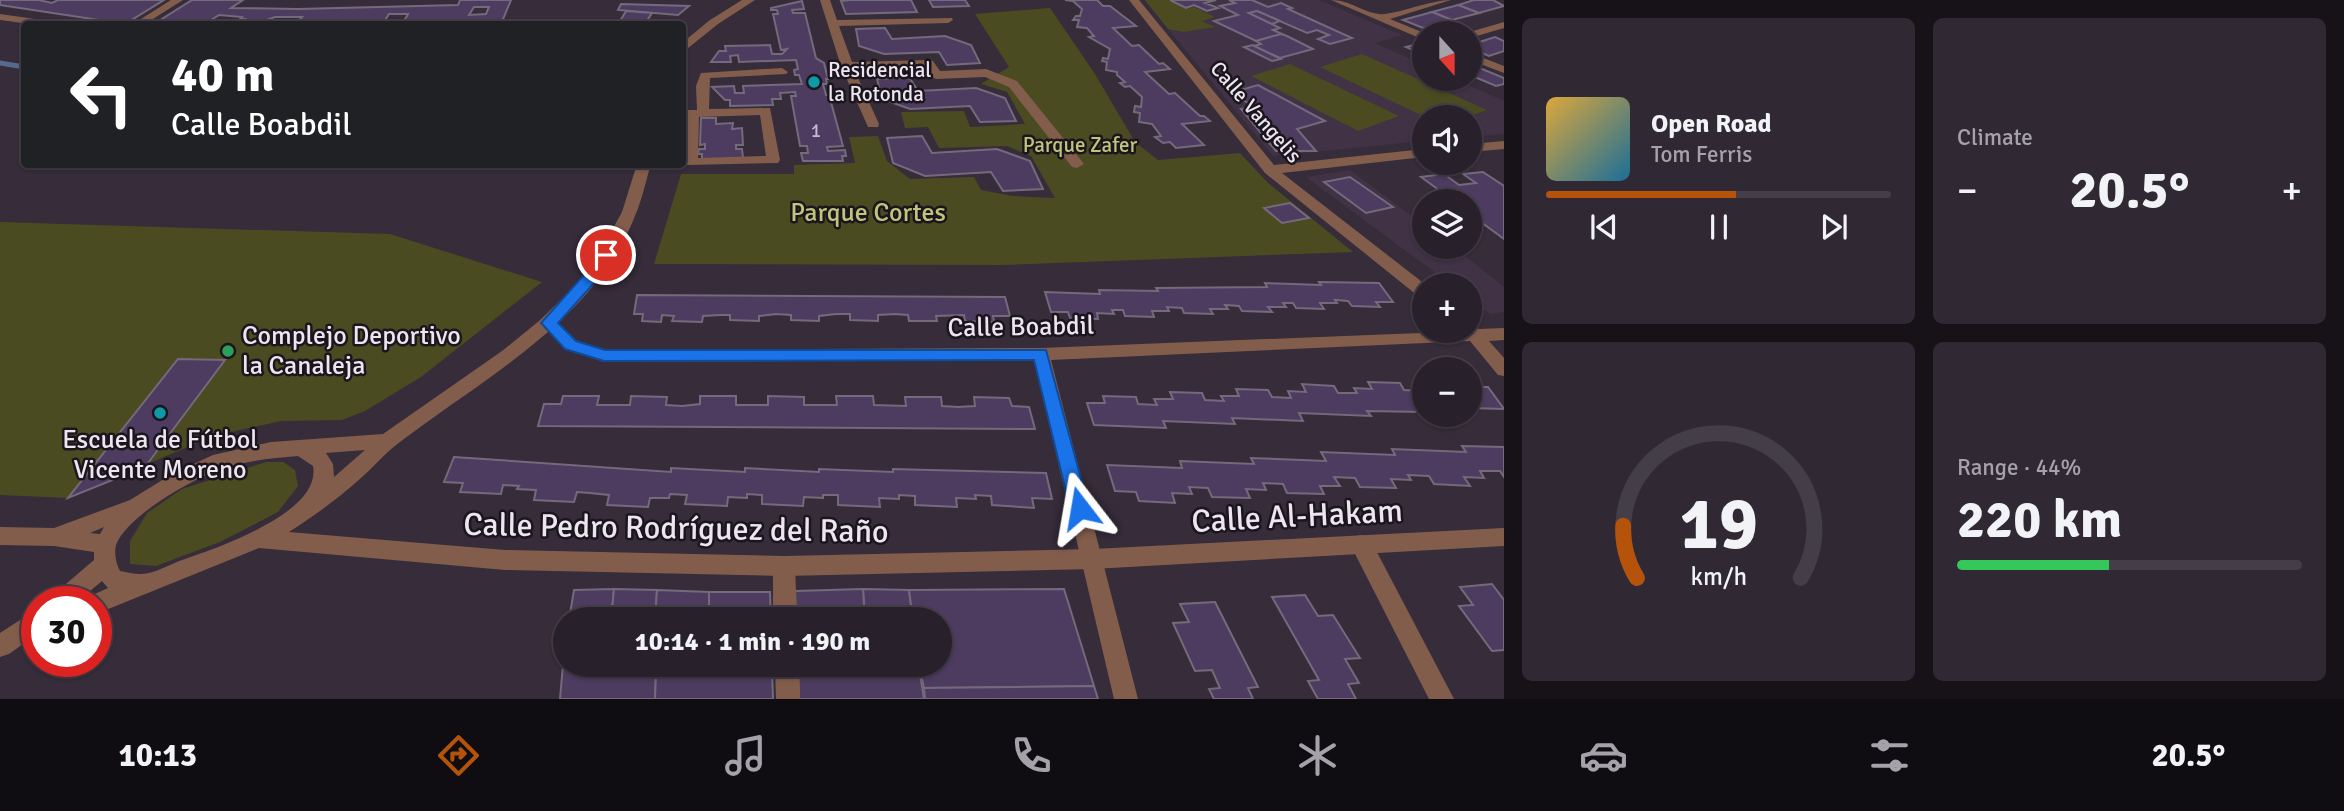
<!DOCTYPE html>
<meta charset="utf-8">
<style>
:root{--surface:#28212c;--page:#302934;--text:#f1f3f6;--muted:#a5a3a9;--line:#443e48;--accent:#b45309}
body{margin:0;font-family:Signika,sans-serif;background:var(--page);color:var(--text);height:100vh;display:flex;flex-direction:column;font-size:26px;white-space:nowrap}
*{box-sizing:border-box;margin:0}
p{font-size:23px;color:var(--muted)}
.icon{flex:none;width:38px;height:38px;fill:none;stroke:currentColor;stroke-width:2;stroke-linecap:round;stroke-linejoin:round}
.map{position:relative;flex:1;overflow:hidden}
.panel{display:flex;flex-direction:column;gap:18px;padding:18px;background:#161218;width:840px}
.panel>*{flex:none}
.guide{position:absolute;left:21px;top:21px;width:665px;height:147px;border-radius:7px;box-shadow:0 2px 5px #0004,0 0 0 2px var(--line);background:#202124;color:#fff;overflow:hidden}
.needle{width:46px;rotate:159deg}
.buttons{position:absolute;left:1412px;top:21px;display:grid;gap:14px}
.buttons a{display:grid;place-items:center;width:70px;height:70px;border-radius:50%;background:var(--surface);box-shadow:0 2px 5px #0004,0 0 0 2px var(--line);font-size:35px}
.speed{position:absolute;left:21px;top:586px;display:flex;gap:14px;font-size:35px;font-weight:700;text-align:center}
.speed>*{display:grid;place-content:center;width:91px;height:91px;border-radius:50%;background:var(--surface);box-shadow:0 2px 5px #0004,0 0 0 2px var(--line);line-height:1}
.speed .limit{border:10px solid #d22;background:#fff;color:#111}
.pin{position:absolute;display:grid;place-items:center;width:60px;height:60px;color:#fff;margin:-30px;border:4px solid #fff;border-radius:50%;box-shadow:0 2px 7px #0007}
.me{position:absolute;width:77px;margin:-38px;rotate:346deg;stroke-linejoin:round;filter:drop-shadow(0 0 5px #0008)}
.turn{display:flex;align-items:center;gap:24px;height:147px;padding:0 35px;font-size:32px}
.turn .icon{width:91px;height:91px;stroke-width:2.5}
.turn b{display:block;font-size:49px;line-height:60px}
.big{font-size:52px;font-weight:700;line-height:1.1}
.panel .widget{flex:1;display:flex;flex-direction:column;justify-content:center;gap:10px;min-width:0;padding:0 24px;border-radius:10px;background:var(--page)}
.panel .dial{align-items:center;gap:0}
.dial svg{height:182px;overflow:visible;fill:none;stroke:var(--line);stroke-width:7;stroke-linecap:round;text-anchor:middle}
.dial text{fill:var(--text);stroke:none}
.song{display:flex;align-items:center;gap:21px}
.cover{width:84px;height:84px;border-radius:10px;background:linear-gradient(135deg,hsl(40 70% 55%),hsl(200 70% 35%))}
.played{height:7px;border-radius:4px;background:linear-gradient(90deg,var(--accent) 55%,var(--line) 55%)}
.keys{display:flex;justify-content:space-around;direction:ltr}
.heat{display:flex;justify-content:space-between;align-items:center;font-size:38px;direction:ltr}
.charge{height:10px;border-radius:5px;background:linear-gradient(90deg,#34c759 44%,var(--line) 0)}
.panel .tiles{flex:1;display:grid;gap:18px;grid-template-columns:repeat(2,1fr)}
.trip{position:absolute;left:553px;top:607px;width:399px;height:70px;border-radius:35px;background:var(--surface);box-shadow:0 2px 5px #0004,0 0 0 2px var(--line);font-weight:700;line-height:70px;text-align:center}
.dock{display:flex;height:112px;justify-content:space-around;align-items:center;background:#100d12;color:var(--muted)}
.dock .icon{width:49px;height:49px}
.dock .on{color:var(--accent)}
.dock b{font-size:32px;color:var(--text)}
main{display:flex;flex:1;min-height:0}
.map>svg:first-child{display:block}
</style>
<main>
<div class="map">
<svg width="1504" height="699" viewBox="0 0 1504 699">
<rect width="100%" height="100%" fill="#362c3a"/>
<g fill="#413246">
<path d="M1144,0h175l83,35 -27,8 49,22v14h31l49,22v33l-34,3v-20h-46v24l-151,15z"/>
<path d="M1350,170l74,55v22h30l50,40v25l-14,2 -20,-15v-14h-18l-146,-108z"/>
</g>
<g fill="#4a4b20">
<path d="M1145,0h23l18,9 8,-2 21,10 -13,4 13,6 -31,5 -16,-3z"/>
<path d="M1050,8l45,66 40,68 23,18 82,-7 28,30 85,69 -351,13 -348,-1 27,-90h113v-9l61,-2 -6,-26 29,-1 9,25 23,18 64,-2 7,13 32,6 42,2 -24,-42 -24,-10 -68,2 -11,-21 -23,1 -4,-16 63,-1 6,16 55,-3 -18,-32 -26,-8 28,-17 -34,-53z"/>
<path d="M1362,54l125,56 -19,7h-43l-105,-50z"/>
<path d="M1290,64l109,52 -41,15 -107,-55z"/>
<path d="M0,222l390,12 152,48 -121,95 -56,34 -23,9 -61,1 -68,15 -145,62 -68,-3z"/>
<path d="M266,462h17l12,8 3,16 -20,26 -58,30 -64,24 -26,-2v-23l17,-28 35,-24z"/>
</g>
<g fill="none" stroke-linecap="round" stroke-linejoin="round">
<path stroke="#566990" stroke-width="5" d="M0,63l24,4"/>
</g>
<g fill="#4e3b60" stroke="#736a7c" stroke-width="2" fill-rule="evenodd">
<path d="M0,0h39l13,3 6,-3h106l-39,24 -125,-19z"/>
<path d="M192,0h51l-12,8 67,1 160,-4 2,-5h51l-10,24h-347zM474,7h15l-3,7 -17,1zM389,14h19l-4,7 -20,1zM219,15l23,2 -2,2h4l-6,4 -30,-1zM275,17h27l-5,6 -33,-2z"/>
<path d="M850,0h61l6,12 -71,2 -5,-13z"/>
<path d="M929,0h36l4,6 -36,1z"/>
<path d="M1065,0h32l6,6h7l26,20 -23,2 19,18 7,-1 20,19 4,-1 7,6 -25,3 24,22 6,-1 25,23h4l6,5 -28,3 22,21 -28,3 -6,-6 -7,1 -8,-6 6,-1 -9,-12 -13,-2 1,-9 -6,-1 1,-6 6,1 1,-10 -12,-11 -5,1 -5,-4 5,-1 -8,-7v-3l-11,-2 1,-8 -5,-1 1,-3 5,1 2,-10 -21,-12 5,-1 -7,-8 -10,-1 2,-7h-6l3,-4h4l2,-7 -9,-8z"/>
<path d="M1170,0h46l-11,3 13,5 -11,3 -13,-6 -8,3z"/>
<path d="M1229,0h23l16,7 13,-4 11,5 -4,1 64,29 -22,6 -12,-5 11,-4 -12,-5 -10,3 -50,-22 -8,2 31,15 -7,2 9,4 -26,7 -42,-20 24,-6 -18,-9 15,-3z"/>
<path d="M1474,0h19l11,6 -25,7 -21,-8z"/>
<path d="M802,1l2,8 -12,1 1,3h12l11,45 8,5 4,16h-2l1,5h-4l3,11h3l14,51 -16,1 1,4 17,-1 1,6h-4l1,5h-40l-2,-8h7l-1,-7h-7l-9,-50h5l-1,-4 -15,1 1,6h-9l1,6 -43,1v-6h-5l-13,-13 22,-1 1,7h9l-1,-7 59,-2 -3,-9h-4l-1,-5 4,-1 -2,-9 -57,2 -1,-7 -8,1 1,6h-20l8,-11h7l-1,-5 45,-1 2,9h10l5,-5 -6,1 -8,-36h5l-1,-4h-6v-2z"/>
<path d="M621,4l68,2 -11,9 -60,-5z"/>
<path d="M1458,5l21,8 -27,7 -20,-8z"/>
<path d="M626,11l26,2 -6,9 -26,-1z"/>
<path d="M1257,11l23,10 -8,3 -23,-11z"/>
<path d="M1432,12l20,8 -29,8 -20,-8z"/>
<path d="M885,28l7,11 53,-3 26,9 9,18 -33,2 -8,-13 -55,2 -25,-8 -3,-17z"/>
<path d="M1281,34l6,2 26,13 -33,9 -26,-12 7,-2 -5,-3z"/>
<path d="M1495,37l9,4v10l-15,5 -19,-8v-3z"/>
<path d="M1421,43l3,1v11l-18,-8z"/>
<path d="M1253,45l1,1 27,13 -9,2 -28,-14z"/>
<path d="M1470,64l34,14v6l-8,2 -26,-11z"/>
<path d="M909,77l9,14 58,-3 29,10 11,23 -36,1 -10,-16 -60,3 -28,-10 -5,-20z"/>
<path d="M1258,85l67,36 -28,8 19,22h-40l-35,-42 16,-1 -27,-15z"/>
<path d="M701,118h15v6l17,-1 -1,6 10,-1 1,17h-7v4h6l1,9 -41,2v-6h-4l1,-5h6v-5l-5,1z"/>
<path d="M922,136l10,17 65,-4 33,12 13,28 -40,2 -12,-19 -66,4 -32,-13 -6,-25z"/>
<path d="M1483,172l21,14v53l-34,-25v-13h-16l-33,-24 23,-3 15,11 17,-2 -13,-9z"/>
<path d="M1350,177l43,30 -27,6 -42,-31z"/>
<path d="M1290,203l19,15 -27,5 -18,-15z"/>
<path d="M1319,282l60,1 14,19h-17l4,5 -28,-1 -4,-5 -13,-1 2,3h-17l4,6 -28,-1 -3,-5h-10l3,4h-18l4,5 -30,-1 -3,-5 -14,-1 3,4h-18l3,5 -29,-1 -2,-5 -15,-1 2,4h-17l2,6 -29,-1 -2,-6h-11l2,4 -17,-1 1,6 -28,-1 -2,-6h-17l-6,-20 55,2 -1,-4 59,1 -2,-3 111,-1 -2,-4 56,2z"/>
<path d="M637,295l368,2 5,19h-17l1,6 -29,-1 -1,-6 -28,1 1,5h-28l-1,-6 -13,-1 -17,1v6l-28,-1v-6h-14l-17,2v5l-28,-1v-5l-15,-1 -17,2v5l-29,-1v-5h-10l-17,1 -1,6 -30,-1 2,-5 -12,-1 -1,7 -19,-1 1,-7h-9z"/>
<path d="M178,359l47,1 -80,107 -77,31z"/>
<path d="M1368,382l32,1 4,7 19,1 -4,-6h5v27l-57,-1 4,5 -72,-3 4,8 -71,-3 3,6 -72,-3 3,7 -72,-3 -7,-22h18l-2,-7 33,1 2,7 19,1 -3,-6h19l-3,-7 32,1 3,7 19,1 -3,-5h18l-3,-7 32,1 4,7 19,1 -3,-7 18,1 -4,-8 32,2 4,7h19l-3,-5 18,1z"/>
<path d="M1470,387h18l16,22 -34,-1z"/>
<path d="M563,396h36l-2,9h33l1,-9 36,1 -1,8 16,1 18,-2v-8h36v9h32v-9l36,1v8h33l-1,-9h37l1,9 32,1 -1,-9h36l1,9 16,1 17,-1 -1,-9 35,1 3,8 17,1 6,22 -497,-3 6,-22h17z"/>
<path d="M1462,446l42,1v30l-4,-6h-20l4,7 -20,-1 6,9 -36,-2 -5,-8 -21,-1 3,5 -20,-1 5,9 -36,-1 -5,-9 -21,-1 6,9h-20l4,8 -37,-1 -4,-9 -20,-1 3,7 -20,-1 4,9 -38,-1 -4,-9 -19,-1 3,7 -20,-1 3,10 -36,-2 -3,-9 -21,-1 -8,-26 75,3 -2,-7 74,3 -3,-6 75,3 -5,-9 74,3 -3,-6 74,3z"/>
<path d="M454,457l217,15v-4l74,4v-4l74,4v-3l74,3v-3l153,4 6,26 -20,-1 2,10 -42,-3 -1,-9 -16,-1 1,4 -20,-1 1,9 -42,-2v-9l-16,-1v4l-20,-1 1,9 -42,-2v-10h-15v3l-19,-1 -1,9 -41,-2v-9l-15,-1v4l-19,-1 -1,9 -42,-2 2,-9 -17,-1 -1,4h-19l-2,9 -41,-2 2,-10 -19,-2 -13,-1 -3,10 -40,-2 2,-10 -19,-1 2,-3 -16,-1 -2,9 -41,-2 3,-9 -19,-1z"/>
<path d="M1492,584l12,16v50l-12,1 -33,-45 14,-1 -13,-18z"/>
<path d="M614,589l-3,31h-42l5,-30z"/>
<path d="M614,589l43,1 -2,30h-44z"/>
<path d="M863,589l46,1 4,30h-48z"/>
<path d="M863,589l2,31h-69l-1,-29z"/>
<path d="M1064,589l30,97 -170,2 -5,-23h21v-45h-27l-4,-30z"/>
<path d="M657,590l52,2v28h-54z"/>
<path d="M709,592h61l1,28h-62z"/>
<path d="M1305,595l13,21 15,-1 27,43 -15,1 14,24 -11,1 8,15h-38l-10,-18 11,-1 -47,-83z"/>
<path d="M1215,602l43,85 -10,1 5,11h-39l-5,-10 11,-1 -8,-18 -17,1 -22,-48 16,-1 -9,-18z"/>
<path d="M564,653l1,12h85v8h6l-1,26h-95z"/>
<path d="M651,665h57v4l-58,4z"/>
<rect x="708" y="665" width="64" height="4"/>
<path d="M798,665h121l1,9 -122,1z"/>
<path d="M772,669l1,30h-118l1,-26z"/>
<path d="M920,674l4,25h-125l-1,-24z"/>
<path d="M1094,686l4,13h-173l-1,-11z"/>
</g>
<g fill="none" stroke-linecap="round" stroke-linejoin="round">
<g fill="#835d4c" fill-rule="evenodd">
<path d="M171,0h12l-38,24h-12z"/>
<path d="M820,0h10l7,20 115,-2 1,2 -5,3 -109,3 13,36 77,-2 4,1 7,10 46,-2 31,12 67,83 -7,4 -5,-1 -63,-80 -24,-10 -49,2 -4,-2 -7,-10 -71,2 25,55 -1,3h-10l-27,-61z"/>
<path d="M1129,0h10l135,165 150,-16v8l-142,16 144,112 -2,12 -6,-1 -153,-123z"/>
<path d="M1331,0c19,0 31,12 48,14 13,2 51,-14 72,-14l-61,19 34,14v7z"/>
<path d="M0,14l49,7 5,3h-24l-30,-4z"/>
<path d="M1504,22v6l-34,10v-5h-4z"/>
<path d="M1470,53l34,13v7l-34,-13z"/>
<path d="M782,68l6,4 -2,2 -76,4 -1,31 61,-1 10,52 -2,3 -92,2 1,-47h-5v-8h15l-1,-24 5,-13zM760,115l6,41 -68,2 1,-41z"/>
<path d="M1504,141v8l-34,3v-8z"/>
<path d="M549,317l6,2 22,22 28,9 436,-2 429,-17v-7l9,5 25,-1v12l-15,1 15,17v18l-6,-1 -28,-34 -419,19 87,339h-24l-80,-339 -430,2 -39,-13 -24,-26z"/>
<path d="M1361,535l8,2 85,162h-25l-79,-155 3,-7z"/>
<path d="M784,556l8,3 3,7 2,54h-24v-54l3,-7z"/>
<path d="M775,665h24l1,34h-24z"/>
</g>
<g fill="#835d4c" fill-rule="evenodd">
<path d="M742,0h13l-37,24 -36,29v-10l28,-23z"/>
<path d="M637,164h14c-5,16 -8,32 -14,47 -41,110 -153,166 -241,234 -13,10 -23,23 -35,33 -22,20 -47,38 -72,54l216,18 279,6 309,-7 411,-21v18l-411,23 -309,7 -279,-6 -246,-22 -163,66v-12h-11l3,-5 20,-9 -6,-7 -25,21h-27l3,-7 41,-35v-8l-40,-6 -54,-1v-18l54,1 76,-28 42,-26 41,-19 58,-13 112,-8 119,-83 37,-30 34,-33 27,-36 22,-40zM365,450l-31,27 -1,-13 -7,-11zM298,456l15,10c9,47 -97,82 -131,94 -12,4 -28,14 -41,14 -7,0 -14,-2 -21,-3 -4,-7 -6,-18 -4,-26 10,-28 76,-66 103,-75 25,-9 53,-12 79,-14zM104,527l-4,7 -10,-1z"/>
<path d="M37,609v25l-28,20 -9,3v-24z"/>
</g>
</g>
<path fill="#1a73e8" stroke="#114b97" stroke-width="2" d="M606,250l7,5 -2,3 -15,23 -38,42 18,18 29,9h441l43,158 -3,5 -6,2 -7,-2 -3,-5 -36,-148 -430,1 -39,-12 -24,-26 44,-49 16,-23z"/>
<g fill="#0f9aa8" stroke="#1b161d" stroke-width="2.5">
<circle cx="814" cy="82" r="7"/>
<circle cx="160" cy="413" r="7"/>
</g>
<circle fill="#2e9e5b" stroke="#1b161d" stroke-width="2.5" cx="228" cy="351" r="7"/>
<g text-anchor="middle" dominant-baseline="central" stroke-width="5" stroke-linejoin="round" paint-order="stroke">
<g font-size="19" fill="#c5bbcc">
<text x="816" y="131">1</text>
</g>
<g font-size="21" fill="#ede6f0" stroke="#1b161d" text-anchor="start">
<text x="828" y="70">Residencial<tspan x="828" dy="24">la Rotonda</tspan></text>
</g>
<g font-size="21" fill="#ede6f0" stroke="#1b161d">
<text transform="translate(1256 112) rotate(49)">Calle Vangelis</text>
</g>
<g font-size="21" fill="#c1c47b" stroke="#1b161d">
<text x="1080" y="145">Parque Zafer</text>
</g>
<g font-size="26" fill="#c1c47b" stroke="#1b161d">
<text x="868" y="213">Parque Cortes</text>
</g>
<g font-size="26" fill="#ede6f0" stroke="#1b161d">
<text transform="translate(1021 327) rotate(-1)">Calle Boabdil</text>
</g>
<g font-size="26" fill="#ede6f0" stroke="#1b161d" text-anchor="start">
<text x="242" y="336">Complejo Deportivo<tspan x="242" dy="30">la Canaleja</tspan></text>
<text x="160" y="440" text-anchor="middle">Escuela de Fútbol<tspan x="160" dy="30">Vicente Moreno</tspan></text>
</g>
<g font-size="32" fill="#ede6f0" stroke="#1b161d">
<text transform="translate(1297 516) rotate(-3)">Calle Al-Hakam</text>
<text transform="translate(676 528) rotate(1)">Calle Pedro Rodríguez del Raño</text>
</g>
</g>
</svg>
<div class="buttons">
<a><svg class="needle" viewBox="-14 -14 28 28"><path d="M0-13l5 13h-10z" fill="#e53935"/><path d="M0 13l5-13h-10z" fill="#a5a3a9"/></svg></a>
<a><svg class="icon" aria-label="sound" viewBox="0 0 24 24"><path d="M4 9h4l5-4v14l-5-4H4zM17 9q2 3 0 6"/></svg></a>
<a><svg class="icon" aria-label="layers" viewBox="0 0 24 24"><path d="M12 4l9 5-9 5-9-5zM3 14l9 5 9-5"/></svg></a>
<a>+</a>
<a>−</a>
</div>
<div class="speed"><div class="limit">30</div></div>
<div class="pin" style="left:606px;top:255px;background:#d93025"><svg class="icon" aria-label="arrive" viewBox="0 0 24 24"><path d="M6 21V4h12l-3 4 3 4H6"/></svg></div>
<svg class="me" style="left:1080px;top:508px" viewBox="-20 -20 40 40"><path d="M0-17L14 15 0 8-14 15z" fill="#1a73e8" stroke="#fff" stroke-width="4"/></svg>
<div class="trip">10:14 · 1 min · 190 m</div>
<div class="guide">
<div class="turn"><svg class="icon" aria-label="left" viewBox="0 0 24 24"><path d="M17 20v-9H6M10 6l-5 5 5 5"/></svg><div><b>40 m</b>Calle Boabdil</div></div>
</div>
</div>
<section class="panel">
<div class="tiles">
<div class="widget">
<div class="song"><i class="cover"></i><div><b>Open Road</b><p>Tom Ferris</p></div></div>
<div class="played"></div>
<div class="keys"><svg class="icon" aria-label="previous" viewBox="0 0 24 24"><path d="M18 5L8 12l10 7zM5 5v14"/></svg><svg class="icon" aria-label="pause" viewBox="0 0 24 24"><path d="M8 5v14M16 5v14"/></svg><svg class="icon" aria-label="next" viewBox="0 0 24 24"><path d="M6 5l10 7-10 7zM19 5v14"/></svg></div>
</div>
<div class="widget"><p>Climate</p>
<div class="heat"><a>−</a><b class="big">20.5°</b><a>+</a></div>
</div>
<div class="widget dial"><svg viewBox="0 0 100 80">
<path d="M14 69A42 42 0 1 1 86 69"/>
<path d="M14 69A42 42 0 0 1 8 46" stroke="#b45309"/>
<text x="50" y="56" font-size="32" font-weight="700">19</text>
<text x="50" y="72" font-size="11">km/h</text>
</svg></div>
<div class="widget"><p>Range · 44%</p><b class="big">220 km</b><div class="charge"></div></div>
</div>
</section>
</main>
<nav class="dock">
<b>10:13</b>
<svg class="icon on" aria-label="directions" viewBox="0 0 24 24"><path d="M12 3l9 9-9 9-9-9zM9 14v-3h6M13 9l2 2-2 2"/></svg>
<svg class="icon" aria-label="music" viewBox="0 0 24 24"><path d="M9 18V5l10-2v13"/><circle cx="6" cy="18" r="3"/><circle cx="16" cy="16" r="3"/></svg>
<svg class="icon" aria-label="phone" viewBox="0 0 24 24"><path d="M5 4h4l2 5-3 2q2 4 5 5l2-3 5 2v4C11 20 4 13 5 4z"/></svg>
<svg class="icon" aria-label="climate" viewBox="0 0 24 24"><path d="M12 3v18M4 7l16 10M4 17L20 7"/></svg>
<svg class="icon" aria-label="car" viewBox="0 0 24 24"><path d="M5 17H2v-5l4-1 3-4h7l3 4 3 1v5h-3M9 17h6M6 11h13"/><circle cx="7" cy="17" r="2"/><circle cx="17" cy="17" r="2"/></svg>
<svg class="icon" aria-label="filters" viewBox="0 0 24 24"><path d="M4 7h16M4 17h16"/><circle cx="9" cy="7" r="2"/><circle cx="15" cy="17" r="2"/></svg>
<b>20.5°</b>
</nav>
